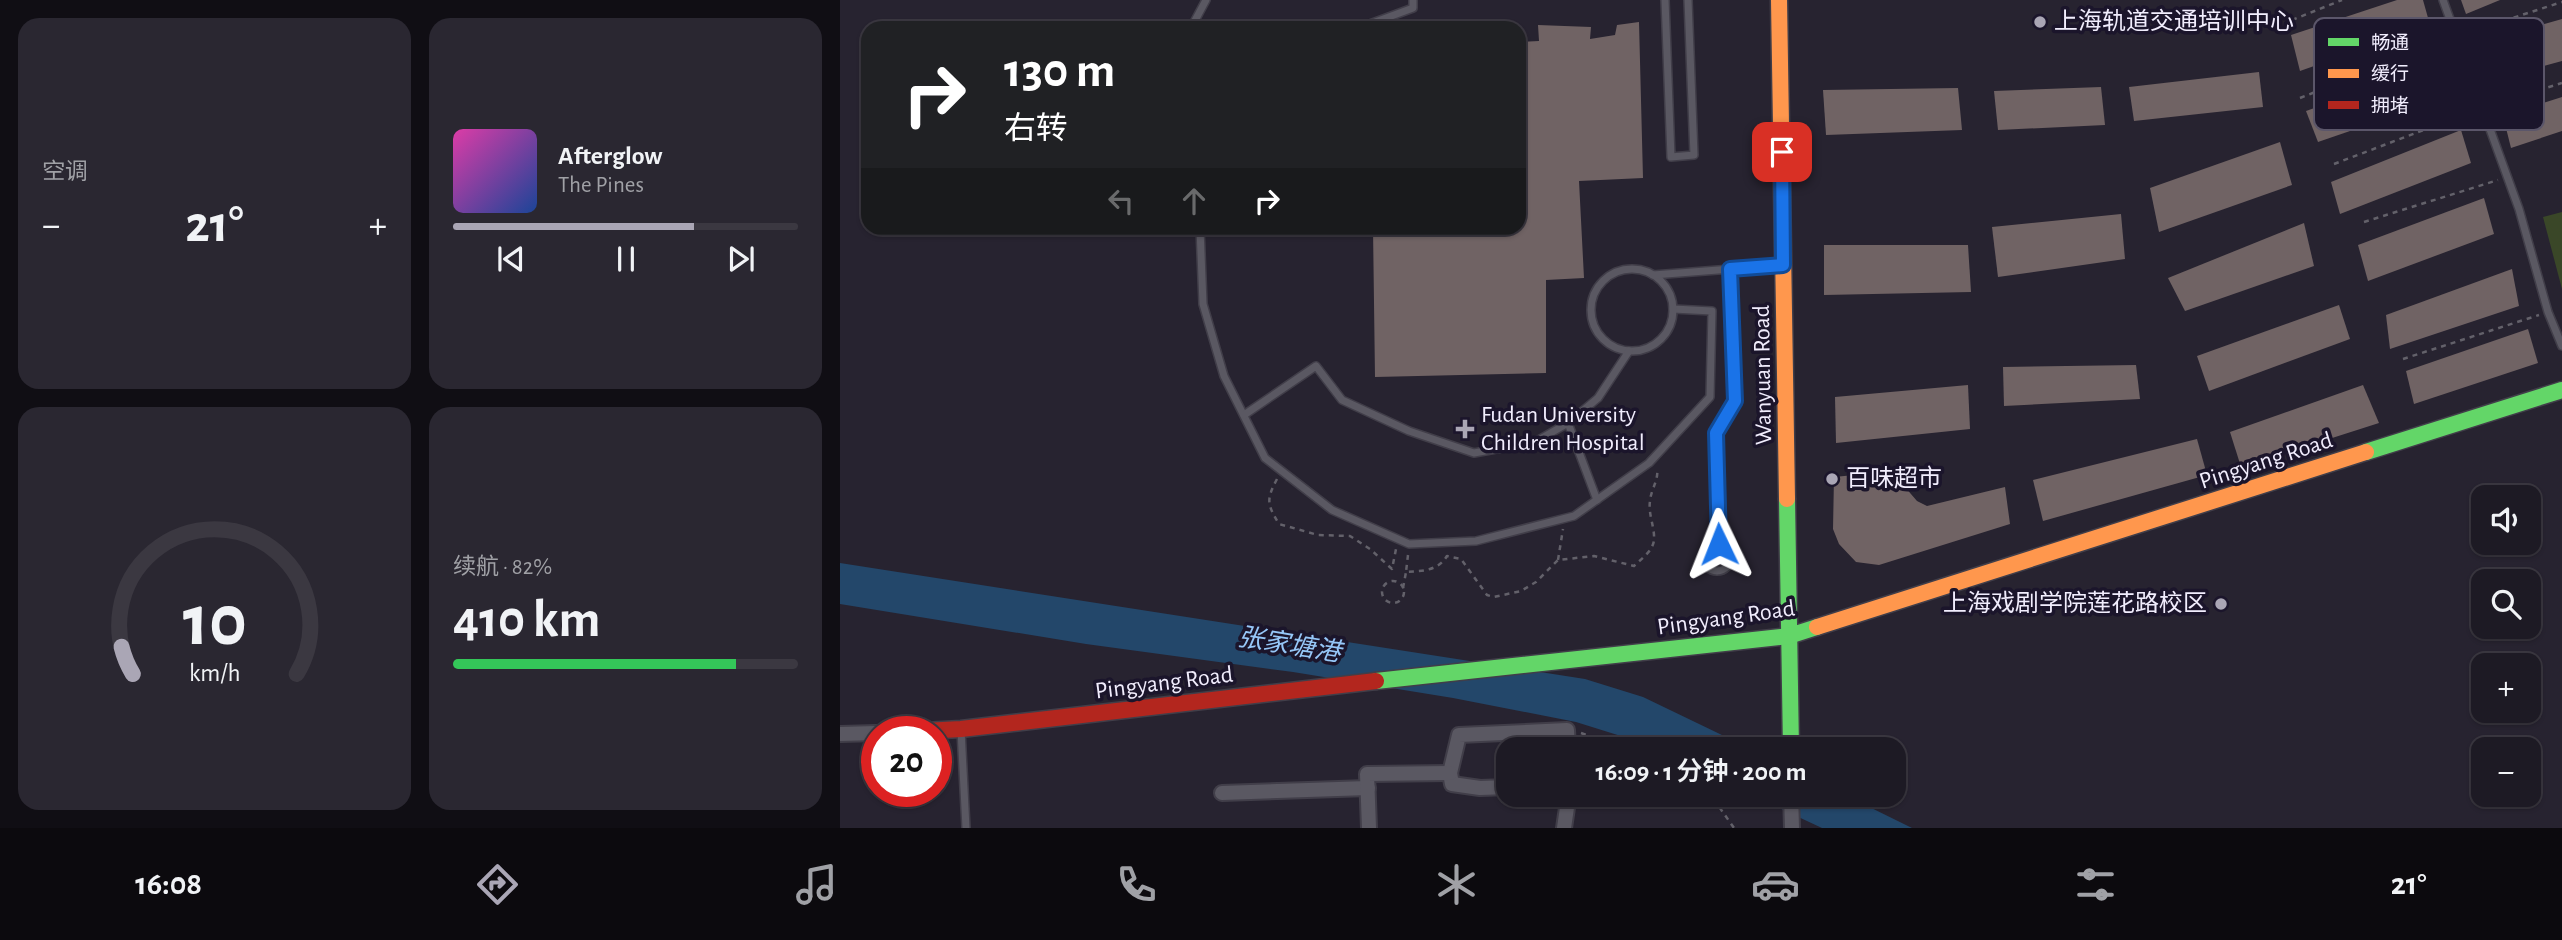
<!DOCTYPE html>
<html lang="zh">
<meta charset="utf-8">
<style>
:root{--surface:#1d1a24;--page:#2a2731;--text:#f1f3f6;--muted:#a0a1a6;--line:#3b3841;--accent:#aaa6b5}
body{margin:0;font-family:"Alegreya Sans","Noto Sans SC",sans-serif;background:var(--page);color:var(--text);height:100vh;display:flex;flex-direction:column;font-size:26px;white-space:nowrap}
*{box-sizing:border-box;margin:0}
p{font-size:23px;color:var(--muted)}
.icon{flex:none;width:38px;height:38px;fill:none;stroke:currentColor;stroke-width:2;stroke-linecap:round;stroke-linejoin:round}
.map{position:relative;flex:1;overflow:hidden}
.panel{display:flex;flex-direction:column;gap:18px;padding:18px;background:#100e14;width:840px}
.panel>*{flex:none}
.hud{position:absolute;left:21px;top:21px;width:665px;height:214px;border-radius:21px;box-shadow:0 2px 5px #0004,0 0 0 2px var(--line);background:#202124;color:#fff;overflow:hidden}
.fabs{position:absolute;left:1631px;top:485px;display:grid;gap:14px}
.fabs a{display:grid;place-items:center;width:70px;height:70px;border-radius:14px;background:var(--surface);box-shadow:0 2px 5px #0004,0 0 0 2px var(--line);font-size:35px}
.speed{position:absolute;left:21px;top:716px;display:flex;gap:14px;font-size:35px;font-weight:700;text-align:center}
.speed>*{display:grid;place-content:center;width:91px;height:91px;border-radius:50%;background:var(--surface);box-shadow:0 2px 5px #0004,0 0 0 2px var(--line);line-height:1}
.speed .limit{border:10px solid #d22;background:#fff;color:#111}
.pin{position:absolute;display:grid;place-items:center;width:60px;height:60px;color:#fff;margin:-30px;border-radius:14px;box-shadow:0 4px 10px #0006}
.me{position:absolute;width:77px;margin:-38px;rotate:358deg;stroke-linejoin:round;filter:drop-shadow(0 0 5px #0008)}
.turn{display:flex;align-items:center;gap:24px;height:147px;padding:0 28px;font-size:32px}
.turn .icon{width:91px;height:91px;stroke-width:2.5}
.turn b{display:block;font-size:49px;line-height:60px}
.lanes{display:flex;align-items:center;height:66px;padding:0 28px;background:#0003;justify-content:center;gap:35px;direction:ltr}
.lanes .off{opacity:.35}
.big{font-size:52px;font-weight:600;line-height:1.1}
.panel .tile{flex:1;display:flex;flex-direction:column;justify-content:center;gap:10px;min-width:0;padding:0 24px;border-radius:21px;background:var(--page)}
.panel .dial{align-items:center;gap:0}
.dial svg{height:182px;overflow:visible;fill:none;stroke:var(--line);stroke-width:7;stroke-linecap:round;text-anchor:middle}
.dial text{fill:var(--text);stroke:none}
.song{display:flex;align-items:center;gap:21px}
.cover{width:84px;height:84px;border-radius:10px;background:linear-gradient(135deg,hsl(320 70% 55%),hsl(220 70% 35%))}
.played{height:7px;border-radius:4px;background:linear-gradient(90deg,var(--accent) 70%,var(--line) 70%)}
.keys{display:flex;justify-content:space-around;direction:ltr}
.heat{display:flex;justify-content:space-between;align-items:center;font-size:38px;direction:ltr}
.charge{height:10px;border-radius:5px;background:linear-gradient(90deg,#34c759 82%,var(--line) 0)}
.panel .tiles{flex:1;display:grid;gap:18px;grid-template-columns:repeat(2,1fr)}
.trip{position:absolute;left:656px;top:737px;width:410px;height:70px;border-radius:21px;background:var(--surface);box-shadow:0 2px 5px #0004,0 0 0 2px var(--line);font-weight:600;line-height:70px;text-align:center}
.tab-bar{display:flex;height:112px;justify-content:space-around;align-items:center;background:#0c0a0e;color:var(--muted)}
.tab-bar .icon{width:49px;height:49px}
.tab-bar .current{color:var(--accent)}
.tab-bar b{font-size:32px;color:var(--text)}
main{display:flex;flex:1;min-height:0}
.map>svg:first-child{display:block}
</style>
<main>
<section class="panel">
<div class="tiles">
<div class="tile"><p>空调</p>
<div class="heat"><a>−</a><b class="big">21°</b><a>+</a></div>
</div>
<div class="tile">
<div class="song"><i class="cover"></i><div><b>Afterglow</b><p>The Pines</p></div></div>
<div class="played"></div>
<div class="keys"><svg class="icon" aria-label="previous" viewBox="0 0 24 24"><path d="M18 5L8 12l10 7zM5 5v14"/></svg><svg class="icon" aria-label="pause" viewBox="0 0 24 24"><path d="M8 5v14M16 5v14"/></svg><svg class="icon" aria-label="next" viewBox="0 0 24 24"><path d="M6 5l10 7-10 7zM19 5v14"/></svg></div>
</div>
<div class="tile dial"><svg viewBox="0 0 100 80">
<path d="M14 69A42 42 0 1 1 86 69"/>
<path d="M14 69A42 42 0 0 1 9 57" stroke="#aaa6b5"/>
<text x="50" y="56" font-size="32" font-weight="700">10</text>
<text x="50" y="72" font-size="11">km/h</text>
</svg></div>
<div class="tile"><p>续航 · 82%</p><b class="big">410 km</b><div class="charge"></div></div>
</div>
</section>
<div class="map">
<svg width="1722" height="828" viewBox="0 0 1722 828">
<rect width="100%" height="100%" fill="#272330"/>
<path fill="#3a4728" d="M1722,212v77l-19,-72z"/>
<g fill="#23476a">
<path d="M0,563l745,116 58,18 108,52h-100l-27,-12 -48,-15 -123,-24 -160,-26 -207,-28 -246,-40z"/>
<path d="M911,795h94l67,33h-90z"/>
</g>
<g fill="#706364">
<path d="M1557,0h26l7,25 -130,46 -9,-36z"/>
<path d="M1621,0h39l-34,14z"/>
<path d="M1722,19v42l-63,17 -12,-38z"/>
<path d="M799,22l4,156 -64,3 5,97 -38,2v93l-171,4 -2,-149h146v-186l20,-1 -1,-16 53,2 -1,12 25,-4 2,-10z"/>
<path d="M1597,64l12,33 -131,45 -12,-31z"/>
<path d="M1419,72l4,35 -129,14 -5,-34z"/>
<path d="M1261,87l4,38 -107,5 -4,-39z"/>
<path d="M1118,88l4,42 -136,5 -3,-45z"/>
<path d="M1722,97v34l-51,17 -8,-32z"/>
<path d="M1621,130l10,33 -131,51 -9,-32z"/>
<path d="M1440,142l12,43 -133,47 -9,-44z"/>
<path d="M1644,198l10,36 -126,47 -10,-36z"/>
<path d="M1281,214l4,45 -127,18 -6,-50z"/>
<path d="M1464,223l10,43 -129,45 -17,-33z"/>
<path d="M984,245h144l3,47 -147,3z"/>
<path d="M1672,269l7,37 -129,43 -4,-34z"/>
<path d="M1499,305l11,34 -141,52 -12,-35z"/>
<path d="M1688,329l10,34 -124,41 -8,-33z"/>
<path d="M1296,365l4,34 -136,7 -1,-39z"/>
<path d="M1128,385l2,44 -134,14 -1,-46z"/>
<path d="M1523,385l16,38 -138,44 -11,-35z"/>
<path d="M1357,439l10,36 -164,46 -10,-41z"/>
<path d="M1035,473l23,6 19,22 10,5 78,-19 5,37 -131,41 -23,-3 -17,-18 -6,-15 1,-52z"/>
</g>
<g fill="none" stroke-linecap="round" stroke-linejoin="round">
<g stroke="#413e49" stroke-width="10">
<g id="lane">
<path d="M825,0l6,157 23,-2 -6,-155"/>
<path d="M1603,0l76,209 29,103 14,34"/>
<path d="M351,28l15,-28"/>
<path d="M519,28l54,-20v-8"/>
<path d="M360,228l3,76 21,72 41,82 67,52 77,34 67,-3 98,-25 75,-53 61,-66 2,-86 -39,-2"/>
<circle cx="792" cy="310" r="41"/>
<path d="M813,275l129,-10"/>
<path d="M404,415l72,-49 26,34 67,31 65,22 61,-11 33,-19 30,-25 31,-47"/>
<path d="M728,423l29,77"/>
<circle cx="877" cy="557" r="14"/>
<path d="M879,544l-4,-111 20,-33 -5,-131"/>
<path d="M121,730l5,98"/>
</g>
</g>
<g stroke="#413e49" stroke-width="18">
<g id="street">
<path d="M0,734l37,-1"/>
<path d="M668,787l-28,1 -28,-4 -2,-11 9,-38 108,-5 1,19"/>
<path d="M382,793l146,-5"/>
<path d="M951,794l1,34"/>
<path d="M529,828l-2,-54 83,-1"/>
<path d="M724,828l5,-34"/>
</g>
</g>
<g stroke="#413e49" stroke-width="19">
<g id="fast">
<path d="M1526,452l196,-62"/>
<path d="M947,499l4,250"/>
<path d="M536,681l413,-45 28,-9"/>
</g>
</g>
<g stroke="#413e49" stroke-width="19">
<g id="slow">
<path d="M939,0l8,499"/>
<path d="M977,627l549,-175"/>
</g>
</g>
<g stroke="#413e49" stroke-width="19">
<path id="jam" d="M66,732l55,-3 415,-48"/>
</g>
<g stroke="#63616a" stroke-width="2.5" stroke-dasharray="5 5" stroke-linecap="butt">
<path d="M1452,20l50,-20"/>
<path d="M1626,33l96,-31"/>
<path d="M1460,98l147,-58"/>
<path d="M1651,105l71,-22"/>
<path d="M1494,164l137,-52"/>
<path d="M1524,222l134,-42"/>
<path d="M1563,359l136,-44"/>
<path d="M437,479c-11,21 -10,25 2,45l39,11 32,1 20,13 22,20 4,-20"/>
<path d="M568,555l-2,17c16,-1 32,-1 41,-16l14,3 26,36 7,2 27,-6 15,-9 22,-22 36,-4 40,10c7,-7 19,-15 20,-26 1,-12 -6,-26 -4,-39 1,-12 9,-21 7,-33"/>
<path d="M718,560l5,-31"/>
<circle cx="553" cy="592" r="11"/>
<path d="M563,588l3,-16"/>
<path d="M741,733l43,16"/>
<path d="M865,794l10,7 19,27"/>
</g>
<use href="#lane" stroke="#5a5862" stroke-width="7"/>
<use href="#street" stroke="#5a5862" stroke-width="14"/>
<use href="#fast" stroke="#63d668" stroke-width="16"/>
<use href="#slow" stroke="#ff974d" stroke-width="16"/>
<use href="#jam" stroke="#b3261e" stroke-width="16"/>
</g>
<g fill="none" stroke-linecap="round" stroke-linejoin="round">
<g stroke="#114b97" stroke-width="18">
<path id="route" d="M879,544l-3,-111 19,-32 -5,-132 53,-4 -1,-113"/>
</g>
<use href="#route" stroke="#1a73e8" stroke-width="12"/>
</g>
<g fill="#aaa6b5" stroke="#1b152b" stroke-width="2.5">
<circle cx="1200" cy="22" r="7"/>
<path d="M621.5 418.5h7v7h7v7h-7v7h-7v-7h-7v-7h7z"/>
<circle cx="992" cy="479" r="7"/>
<circle cx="1381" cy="604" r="7"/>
</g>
<g text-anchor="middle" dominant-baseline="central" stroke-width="7" stroke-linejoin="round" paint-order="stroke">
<g font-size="24" fill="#f1edfd" stroke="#1b152b" text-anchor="start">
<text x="1214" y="22">上海轨道交通培训中心</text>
<text x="641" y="415">Fudan University<tspan x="641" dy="28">Children Hospital</tspan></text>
<text x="1006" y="479">百味超市</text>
<text x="1367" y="604" text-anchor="end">上海戏剧学院莲花路校区</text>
</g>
<g font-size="24" fill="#f1edfd" stroke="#1b152b">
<text transform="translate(923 375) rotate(-91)">Wanyuan Road</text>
<text transform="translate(1426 461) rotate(-18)">Pingyang Road</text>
<text transform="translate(886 618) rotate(-8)">Pingyang Road</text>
<text transform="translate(324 683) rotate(-7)">Pingyang Road</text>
</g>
<g font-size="26" font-style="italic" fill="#96c7f8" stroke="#1b152b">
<text transform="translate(449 645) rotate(9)">张家塘港</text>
</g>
</g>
<rect x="1474" y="18" width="230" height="112" rx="10" fill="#1b152b" stroke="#5b566a" stroke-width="2"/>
<rect x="1488" y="38" width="31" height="8" fill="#63d668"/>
<rect x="1488" y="69" width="31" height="9" fill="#ff974d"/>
<rect x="1488" y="101" width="31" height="8" fill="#b3261e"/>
<g font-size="19" fill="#f1edfd">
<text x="1531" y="49">畅通</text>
<text x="1531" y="80">缓行</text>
<text x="1531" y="112">拥堵</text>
</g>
</svg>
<div class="fabs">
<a><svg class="icon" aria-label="sound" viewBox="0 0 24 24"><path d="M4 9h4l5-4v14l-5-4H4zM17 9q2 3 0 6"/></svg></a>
<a><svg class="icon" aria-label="search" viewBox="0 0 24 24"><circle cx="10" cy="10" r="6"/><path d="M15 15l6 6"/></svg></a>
<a>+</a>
<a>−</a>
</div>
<div class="speed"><div class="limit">20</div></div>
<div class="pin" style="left:942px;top:152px;background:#d93025"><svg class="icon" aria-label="arrive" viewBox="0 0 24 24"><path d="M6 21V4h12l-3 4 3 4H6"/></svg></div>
<svg class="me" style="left:879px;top:544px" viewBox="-20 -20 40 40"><path d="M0-17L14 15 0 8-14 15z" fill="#1a73e8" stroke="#fff" stroke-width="4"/></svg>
<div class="trip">16:09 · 1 分钟 · 200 m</div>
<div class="hud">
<div class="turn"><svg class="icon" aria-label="right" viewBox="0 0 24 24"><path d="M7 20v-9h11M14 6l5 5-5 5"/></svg><div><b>130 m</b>右转</div></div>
<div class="lanes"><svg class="icon off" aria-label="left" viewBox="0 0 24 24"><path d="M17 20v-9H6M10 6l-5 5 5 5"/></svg><svg class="icon off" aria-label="ahead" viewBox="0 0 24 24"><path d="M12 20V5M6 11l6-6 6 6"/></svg><svg class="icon" aria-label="right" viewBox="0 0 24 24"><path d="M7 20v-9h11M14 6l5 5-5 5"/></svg></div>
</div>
</div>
</main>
<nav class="tab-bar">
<b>16:08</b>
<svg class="icon current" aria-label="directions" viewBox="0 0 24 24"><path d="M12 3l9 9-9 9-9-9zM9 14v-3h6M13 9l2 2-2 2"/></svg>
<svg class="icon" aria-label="music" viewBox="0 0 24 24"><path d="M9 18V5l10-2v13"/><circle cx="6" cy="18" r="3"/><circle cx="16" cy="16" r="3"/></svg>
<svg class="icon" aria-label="phone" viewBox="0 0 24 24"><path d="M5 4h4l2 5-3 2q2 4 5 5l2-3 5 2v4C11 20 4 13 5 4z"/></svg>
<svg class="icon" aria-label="climate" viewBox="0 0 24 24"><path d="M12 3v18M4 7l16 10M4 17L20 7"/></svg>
<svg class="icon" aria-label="car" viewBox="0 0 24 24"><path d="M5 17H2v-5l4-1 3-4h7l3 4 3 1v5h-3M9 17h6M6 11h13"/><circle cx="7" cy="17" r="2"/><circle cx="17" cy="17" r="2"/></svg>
<svg class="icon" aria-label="filters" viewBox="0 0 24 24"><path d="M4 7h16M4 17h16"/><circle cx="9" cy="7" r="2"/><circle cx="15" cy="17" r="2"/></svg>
<b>21°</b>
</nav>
